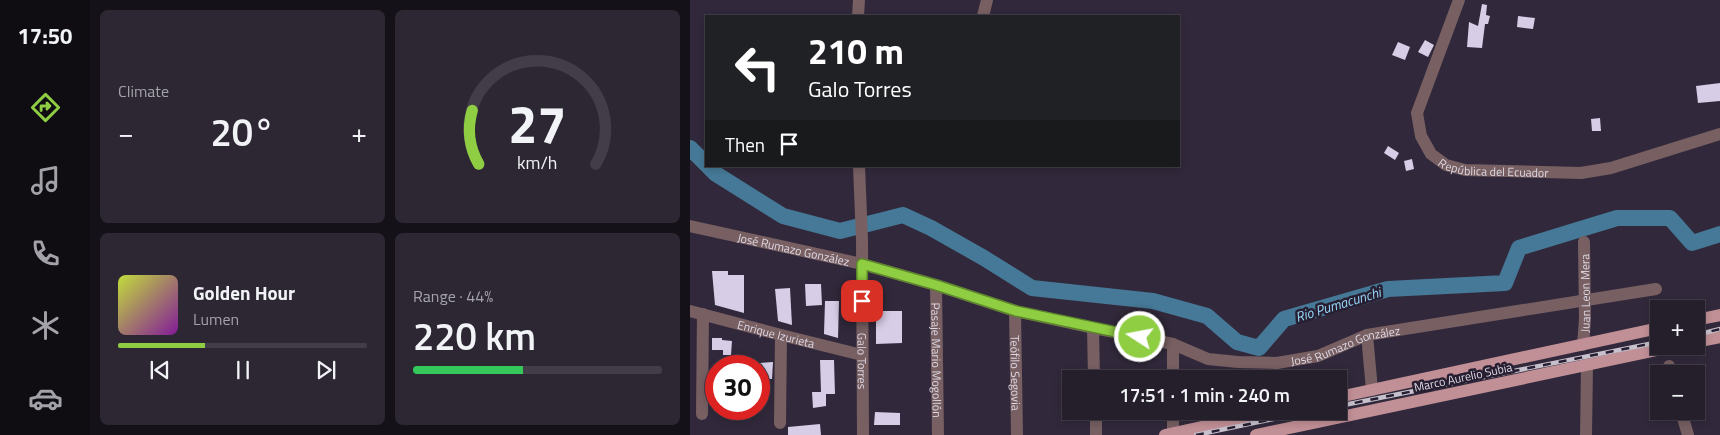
<!DOCTYPE html>
<meta charset="utf-8">
<style>
:root{--surface:#251f2c;--page:#2d2734;--text:#f1f3f6;--muted:#a3a2a9;--line:#423d48;--accent:#8fcd42}
body{margin:0;font-family:"Titillium Web",sans-serif;background:var(--page);color:var(--text);height:100vh;display:flex;flex-direction:column;font-size:19px;white-space:nowrap}
*{box-sizing:border-box;margin:0}
p{font-size:16px;color:var(--muted)}
.icon{flex:none;width:28px;height:28px;fill:none;stroke:currentColor;stroke-width:2;stroke-linecap:round;stroke-linejoin:round}
.map{position:relative;flex:1;overflow:hidden}
.side{display:flex;flex-direction:column;gap:10px;padding:10px;background:#141118;width:600px}
.side>*{flex:none}
.guide{position:absolute;left:15px;top:15px;width:475px;height:152px;border-radius:0px;box-shadow:0 2px 8px #0003,0 0 0 1px var(--line);background:#202124;color:#fff;overflow:hidden}
.controls{position:absolute;left:960px;top:300px;display:grid;gap:10px}
.controls a{display:grid;place-items:center;width:55px;height:55px;border-radius:0px;background:var(--surface);box-shadow:0 2px 8px #0003,0 0 0 1px var(--line);font-size:25px}
.speed{position:absolute;left:15px;top:355px;display:flex;gap:10px;font-size:25px;font-weight:700;text-align:center}
.speed>*{display:grid;place-content:center;width:65px;height:65px;border-radius:50%;background:var(--surface);box-shadow:0 2px 8px #0003,0 0 0 1px var(--line);line-height:1}
.speed .limit{border:8px solid #d22;background:#fff;color:#111}
.pin{position:absolute;display:grid;place-items:center;width:42px;height:42px;color:#fff;margin:-21px;border-radius:10px;box-shadow:0 2px 8px #0006}
.me{position:absolute;width:55px;margin:-28px;rotate:281deg;stroke-linejoin:round;filter:drop-shadow(0 0 4px #0008)}
.turn{display:flex;align-items:center;gap:18px;height:105px;padding:0 20px;font-size:22px}
.turn .icon{width:65px;height:65px;stroke-width:2.5}
.turn b{display:block;font-size:35px;line-height:42px}
.then{display:flex;align-items:center;height:48px;padding:0 20px;background:#0003;gap:10px;font-size:19px}
.big{font-size:38px;font-weight:600;line-height:1.1}
.side .widget{flex:1;display:flex;flex-direction:column;justify-content:center;gap:8px;min-width:0;padding:0 18px;border-radius:8px;background:var(--page)}
.side .dial{align-items:center;gap:0}
.dial svg{height:130px;overflow:visible;fill:none;stroke:var(--line);stroke-width:7;stroke-linecap:round;text-anchor:middle}
.dial text{fill:var(--text);stroke:none}
.song{display:flex;align-items:center;gap:15px}
.cover{width:60px;height:60px;border-radius:8px;background:linear-gradient(135deg,hsl(70 70% 55%),hsl(290 70% 35%))}
.played{height:5px;border-radius:2px;background:linear-gradient(90deg,var(--accent) 35%,var(--line) 35%)}
.keys{display:flex;justify-content:space-around;direction:ltr}
.heat{display:flex;justify-content:space-between;align-items:center;font-size:28px;direction:ltr}
.charge{height:8px;border-radius:4px;background:linear-gradient(90deg,#34c759 44%,var(--line) 0)}
.side .tiles{flex:1;display:grid;gap:10px;grid-template-columns:repeat(2,1fr)}
.trip{position:absolute;left:372px;top:370px;width:285px;height:50px;border-radius:0px;background:var(--surface);box-shadow:0 2px 8px #0003,0 0 0 1px var(--line);font-weight:600;line-height:50px;text-align:center}
main{display:flex;flex:1;min-height:0}
.tab-bar{display:flex;flex-direction:column;width:90px;justify-content:space-around;align-items:center;background:#0f0c12;color:var(--muted)}
.tab-bar .icon{width:35px;height:35px}
.tab-bar .on{color:var(--accent)}
.tab-bar b{font-size:22px;color:var(--text)}
.map>svg:first-child{display:block}
</style>
<main>
<nav class="tab-bar">
<b>17:50</b>
<svg class="icon on" aria-label="directions" viewBox="0 0 24 24"><path d="M12 3l9 9-9 9-9-9zM9 14v-3h6M13 9l2 2-2 2"/></svg>
<svg class="icon" aria-label="music" viewBox="0 0 24 24"><path d="M9 18V5l10-2v13"/><circle cx="6" cy="18" r="3"/><circle cx="16" cy="16" r="3"/></svg>
<svg class="icon" aria-label="phone" viewBox="0 0 24 24"><path d="M5 4h4l2 5-3 2q2 4 5 5l2-3 5 2v4C11 20 4 13 5 4z"/></svg>
<svg class="icon" aria-label="climate" viewBox="0 0 24 24"><path d="M12 3v18M4 7l16 10M4 17L20 7"/></svg>
<svg class="icon" aria-label="car" viewBox="0 0 24 24"><path d="M5 17H2v-5l4-1 3-4h7l3 4 3 1v5h-3M9 17h6M6 11h13"/><circle cx="7" cy="17" r="2"/><circle cx="17" cy="17" r="2"/></svg>
</nav>
<section class="side">
<div class="tiles">
<div class="widget"><p>Climate</p>
<div class="heat"><a>−</a><b class="big">20°</b><a>+</a></div>
</div>
<div class="widget dial"><svg viewBox="0 0 100 80">
<path d="M14 69A42 42 0 1 1 86 69"/>
<path d="M14 69A42 42 0 0 1 10 36" stroke="#8fcd42"/>
<text x="50" y="56" font-size="32" font-weight="700">27</text>
<text x="50" y="72" font-size="11">km/h</text>
</svg></div>
<div class="widget">
<div class="song"><i class="cover"></i><div><b>Golden Hour</b><p>Lumen</p></div></div>
<div class="played"></div>
<div class="keys"><svg class="icon" aria-label="previous" viewBox="0 0 24 24"><path d="M18 5L8 12l10 7zM5 5v14"/></svg><svg class="icon" aria-label="pause" viewBox="0 0 24 24"><path d="M8 5v14M16 5v14"/></svg><svg class="icon" aria-label="next" viewBox="0 0 24 24"><path d="M6 5l10 7-10 7zM19 5v14"/></svg></div>
</div>
<div class="widget"><p>Range · 44%</p><b class="big">220 km</b><div class="charge"></div></div>
</div>
</section>
<div class="map">
<svg width="1030" height="435" viewBox="0 0 1030 435">
<rect width="100%" height="100%" fill="#31293b"/>
<g fill="none" stroke-linecap="round" stroke-linejoin="round">
<g stroke="#457997" stroke-width="16">
<path d="M0,148l16,16"/>
<path d="M18,166l8,8 67,42 57,15 63,-16 28,13 53,30 48,30 121,13 54,15 30,26 22,6 25,-29 104,-30 117,-6 14,-35 98,-30h53l22,25 28,-9"/>
</g>
</g>
<g fill="#d7cde6">
<path d="M792,4l5,1 -1,10 4,1 -2,8h-3l-3,24 -15,-1 2,-25 9,4z"/>
<path d="M828,16l17,2 -2,11 -16,-2z"/>
<path d="M735,40l9,5 -6,12 -10,-5z"/>
<path d="M708,42l12,5 -5,13 -13,-5z"/>
<path d="M1030,83v18l-22,2 -2,-17z"/>
<path d="M910,118l1,13h-9l-1,-12z"/>
<path d="M698,146l11,7 -4,7 -11,-7z"/>
<path d="M722,159l2,10 -8,2 -2,-10z"/>
<path d="M22,271h16v4h16v38l-29,-8z"/>
<path d="M115,284h16l1,21 -16,1z"/>
<path d="M100,288l2,37 -14,-4 -3,-32z"/>
<path d="M135,301h14l-1,37 -14,-4z"/>
<path d="M186,311h26v32l-26,1z"/>
<path d="M22,338h10v2l10,1 -1,14h-8v-5h-11z"/>
<path d="M130,360h14l1,34h-9v12l-13,2 -1,-16h9z"/>
<path d="M83,362l-1,17h-13v-16z"/>
<path d="M185,412l25,1v12h-26z"/>
<path d="M130,424l1,11h-33v-8z"/>
</g>
<g fill="none" stroke-linecap="round" stroke-linejoin="round">
<g stroke="#775f62" stroke-width="12">
<path id="s1" d="M769,0l-42,113 4,23 10,18 15,11 19,5 116,3 30,-5 109,-34"/>
<path d="M168,16l1,-16"/>
<path d="M293,16l4,-16"/>
<path id="s2" d="M169,166l3,74 1,195"/>
<path id="s3" d="M0,226l172,38 74,21 79,26 78,17 80,16 35,15 30,3 39,1 41,-7 49,-21 289,-46"/>
<path id="s4" d="M246,285l2,150"/>
<path id="s5" d="M0,311l91,24 81,20"/>
<path id="s6" d="M325,311l2,124"/>
<path d="M403,328l1,51"/>
<path d="M677,335l5,55"/>
<path d="M483,344v35"/>
<path id="s7" d="M893,345l2,-26 -1,-77"/>
<path d="M979,366l2,8"/>
<path d="M406,411v24"/>
<path d="M483,411v22"/>
<path d="M991,411l7,24"/>
<path d="M12,414l1,-100"/>
<path d="M90,423l1,-88"/>
<path d="M896,435l1,-70"/>
</g>
<g stroke="#c18f96" stroke-width="12">
<path d="M1006,320l24,-5"/>
<path d="M1006,342l24,-5"/>
<path d="M649,397l320,-69"/>
<path d="M475,435l110,-24"/>
<path d="M566,435l420,-89"/>
</g>
<g stroke="#c7c1ce" stroke-width="4.5">
<g id="rail">
<path d="M1006,335l24,-6"/>
<path d="M649,406l320,-64"/>
<path d="M506,435l116,-24"/>
</g>
</g>
<use href="#rail" stroke="#271f31" stroke-width="2.5" stroke-dasharray="8" stroke-linecap="butt"/>
</g>
<g fill="none" stroke-linecap="round" stroke-linejoin="round">
<g stroke="#5d852b" stroke-width="12">
<path id="route" d="M172,301v-37l74,21 80,26 124,26"/>
</g>
<use href="#route" stroke="#8fcd42" stroke-width="9"/>
</g>
<g text-anchor="middle" dominant-baseline="central" stroke-width="5" stroke-linejoin="round" paint-order="stroke">
<g font-size="12" fill="#ddd8e4" stroke="#271f31">
<text stroke="none"><textPath href="#s1" startOffset="231">República del Ecuador</textPath></text>
<text stroke="none"><textPath href="#s3" startOffset="106">José Rumazo González</textPath></text>
<text stroke="none"><textPath href="#s7" startOffset="52">Juan Leon Mera</textPath></text>
<text stroke="none"><textPath href="#s5" startOffset="89">Enrique Izurieta</textPath></text>
<text stroke="none"><textPath href="#s3" startOffset="676">José Rumazo González</textPath></text>
<text stroke="none"><textPath href="#s4" startOffset="75">Pasaje Mario Mogollón</textPath></text>
<text stroke="none"><textPath href="#s2" startOffset="195">Galo Torres</textPath></text>
<text stroke="none"><textPath href="#s6" startOffset="62">Teófilo Segovia</textPath></text>
<text transform="translate(773 377) rotate(-12)">Marco Aurelio Subia</text>
</g>
<g font-size="14" font-style="italic" fill="#95d4f8" stroke="#271f31">
<text transform="translate(648 304) rotate(-17)">Rio Pumacunchi</text>
</g>
</g>
</svg>
<div class="controls">
<a>+</a>
<a>−</a>
</div>
<div class="speed"><div class="limit">30</div></div>
<div class="pin" style="left:172px;top:301px;background:#d93025"><svg class="icon" aria-label="arrive" viewBox="0 0 24 24"><path d="M6 21V4h12l-3 4 3 4H6"/></svg></div>
<svg class="me" style="left:450px;top:337px" viewBox="-20 -20 40 40"><circle r="17" fill="#8fcd42" stroke="#fff" stroke-width="3"/><path d="M0-11L8 9 0 5-8 9z" fill="#fff"/></svg>
<div class="trip">17:51 · 1 min · 240 m</div>
<div class="guide">
<div class="turn"><svg class="icon" aria-label="left" viewBox="0 0 24 24"><path d="M17 20v-9H6M10 6l-5 5 5 5"/></svg><div><b>210 m</b>Galo Torres</div></div>
<div class="then">Then<svg class="icon" aria-label="arrive" viewBox="0 0 24 24"><path d="M6 21V4h12l-3 4 3 4H6"/></svg></div>
</div>
</div>
</main>
